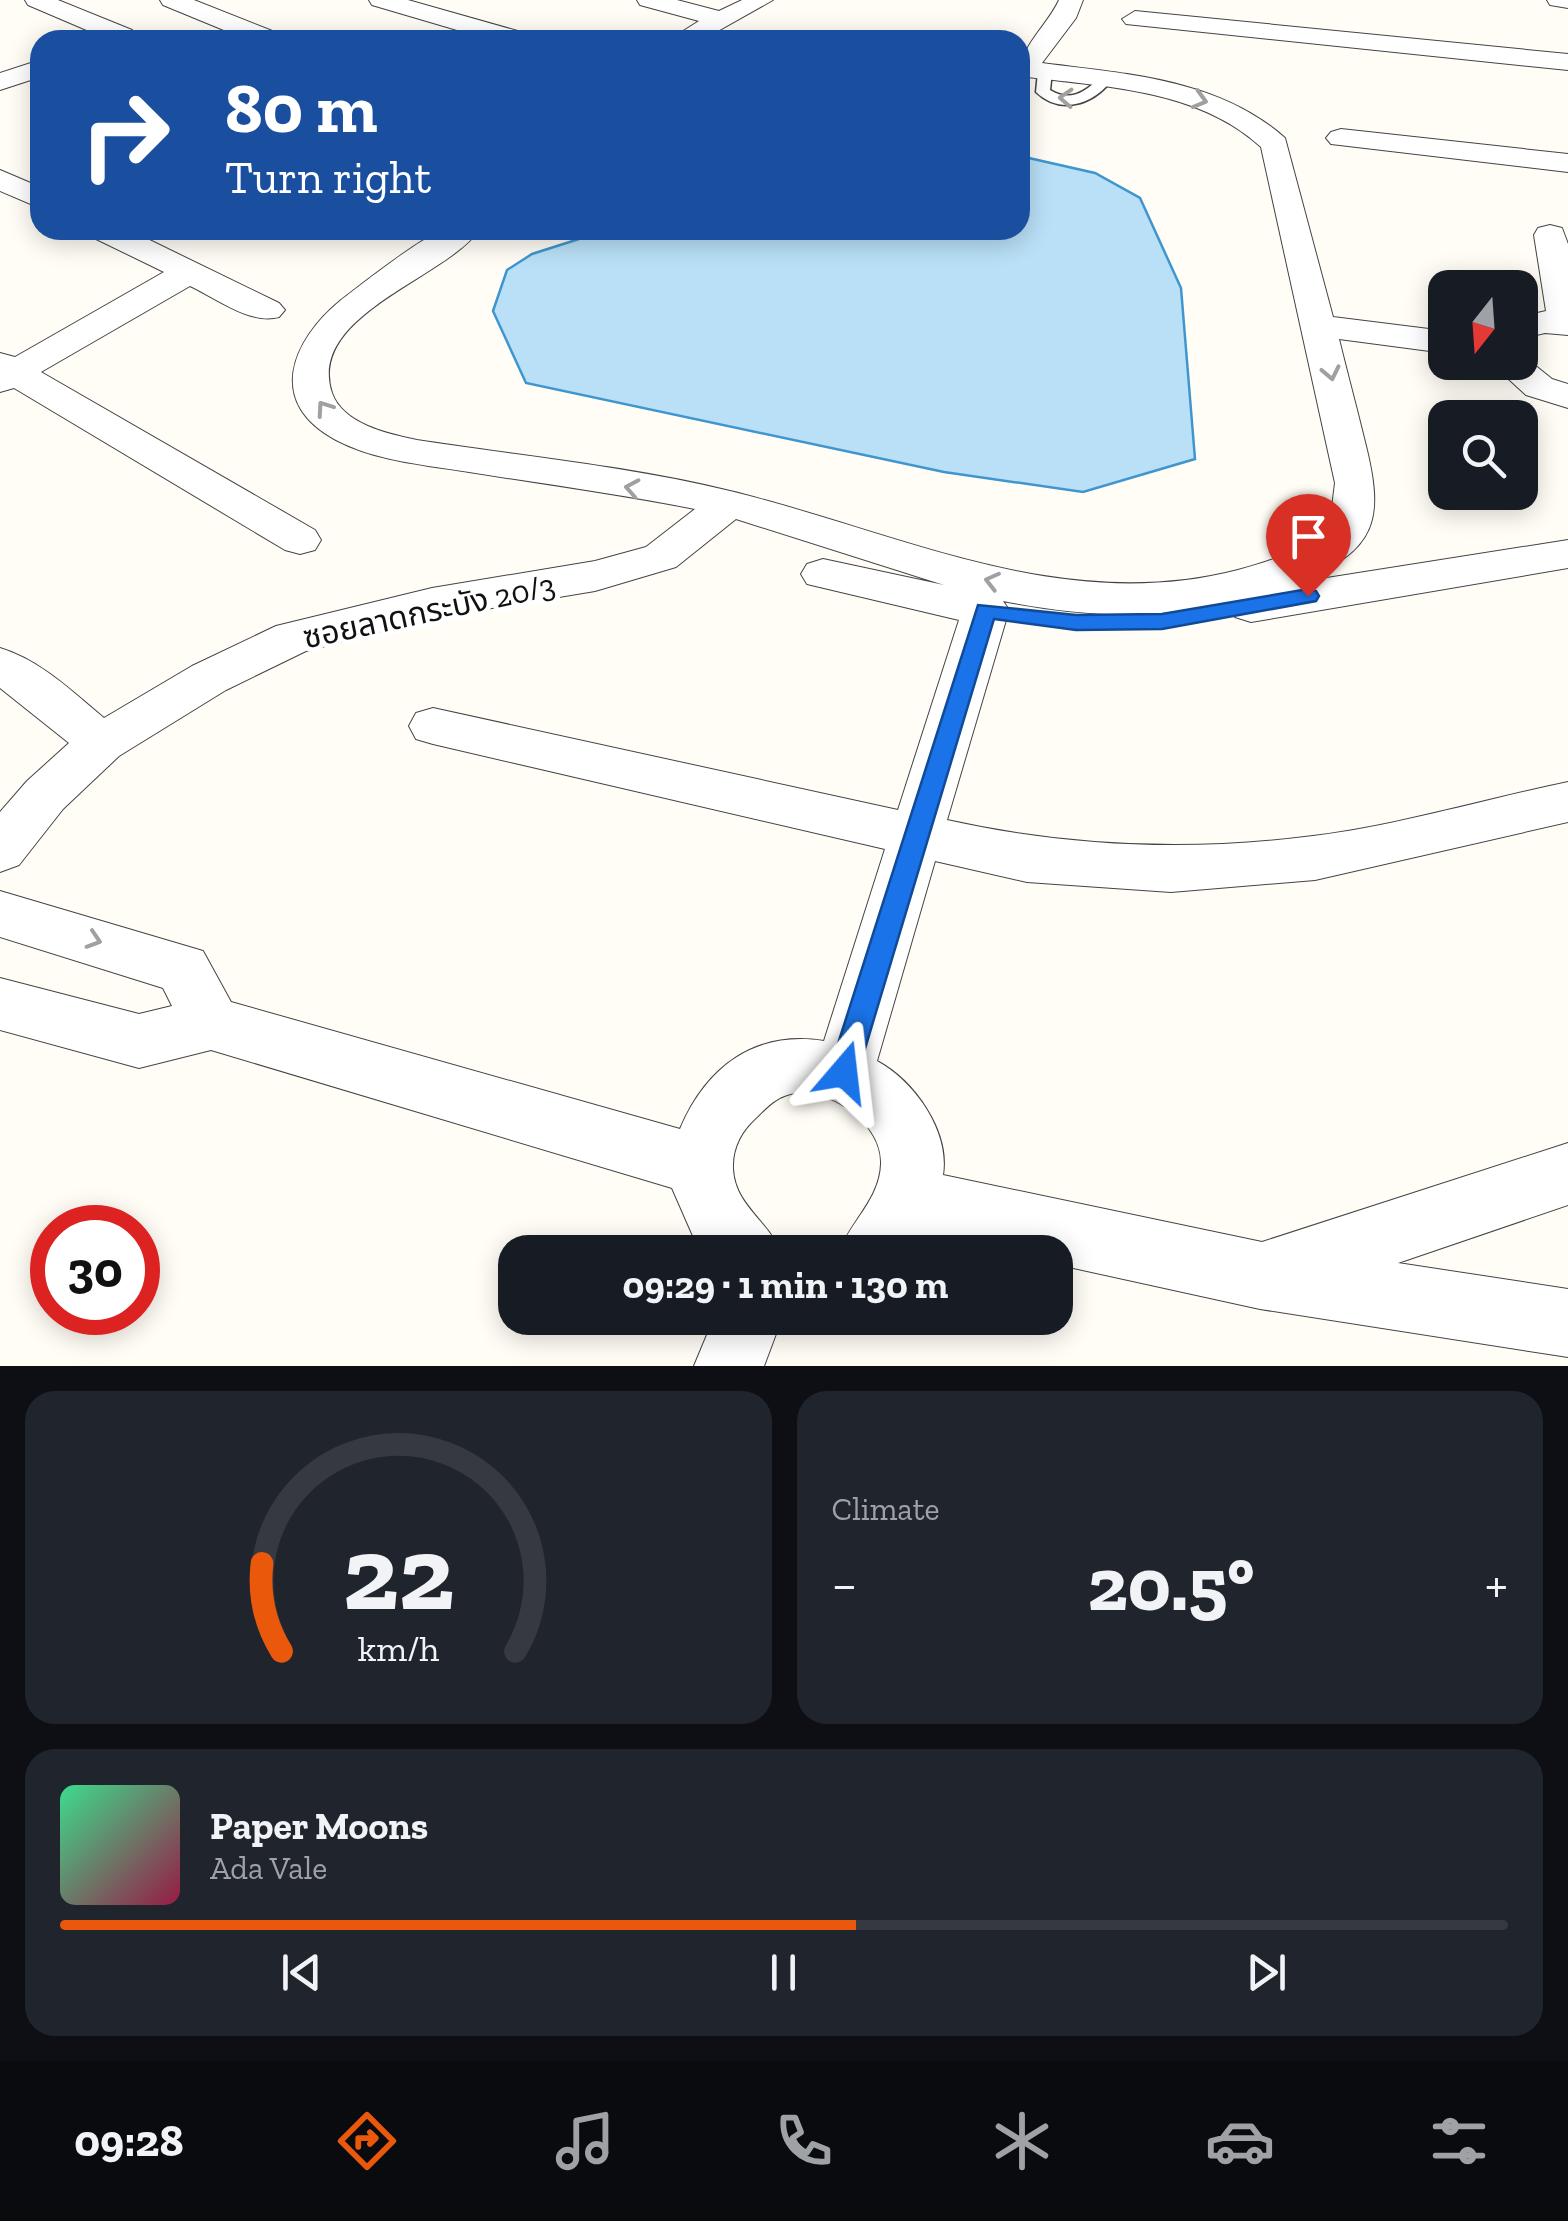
<!DOCTYPE html>
<meta charset="utf-8">
<style>
:root{--surface:#171b24;--page:#20242c;--text:#f1f3f6;--muted:#9ea1a6;--line:#363941;--accent:#ea580c}
body{margin:0;font-family:"Zilla Slab","Noto Sans Thai",serif;background:var(--page);color:var(--text);height:100vh;display:flex;flex-direction:column;font-size:38px;white-space:nowrap}
*{box-sizing:border-box;margin:0}
p{font-size:32px;color:var(--muted)}
.icon{flex:none;width:55px;height:55px;fill:none;stroke:currentColor;stroke-width:2;stroke-linecap:round;stroke-linejoin:round}
.map{position:relative;height:1366px;overflow:hidden}
.side{display:flex;flex-direction:column;gap:25px;padding:25px;background:#0d0f14;flex:1}
.side>*{flex:none}
.hud{position:absolute;left:30px;top:30px;width:1000px;height:210px;border-radius:30px;box-shadow:0 5px 25px #0003;background:#1a4fa0;color:#fff;overflow:hidden}
.needle{width:65px;rotate:197deg}
.controls{position:absolute;left:1428px;top:270px;display:grid;gap:20px}
.controls a{display:grid;place-items:center;width:110px;height:110px;border-radius:20px;background:var(--surface);box-shadow:0 5px 25px #0003;font-size:50px}
.speed{position:absolute;left:30px;top:1205px;display:flex;gap:20px;font-size:50px;font-weight:700;text-align:center}
.speed>*{display:grid;place-content:center;width:130px;height:130px;border-radius:50%;background:var(--surface);box-shadow:0 5px 25px #0003;line-height:1}
.speed .limit{border:15px solid #d22;background:#fff;color:#111}
.pin{position:absolute;display:grid;place-items:center;width:85px;height:85px;color:#fff;margin:-102px -42px;border-radius:50% 50% 50% 0;rotate:-45deg;box-shadow:0 0 10px #0007}
.pin .icon{rotate:45deg}
.me{position:absolute;width:110px;margin:-55px;rotate:17deg;stroke-linejoin:round;filter:drop-shadow(0 0 8px #0008)}
.turn{display:flex;align-items:center;gap:35px;height:210px;padding:0 30px;font-size:45px}
.turn .icon{width:130px;height:130px;stroke-width:2.5}
.turn b{display:block;font-size:70px;line-height:85px}
.big{font-size:75px;font-weight:700;line-height:1.1}
.side .card{flex:1;display:flex;flex-direction:column;justify-content:center;gap:15px;min-width:0;padding:0 35px;border-radius:30px;background:var(--page)}
.side .dial{align-items:center;gap:0}
.dial svg{height:260px;overflow:visible;fill:none;stroke:var(--line);stroke-width:7;stroke-linecap:round;text-anchor:middle}
.dial text{fill:var(--text);stroke:none}
.song{display:flex;align-items:center;gap:30px}
.cover{width:120px;height:120px;border-radius:15px;background:linear-gradient(135deg,hsl(150 70% 55%),hsl(340 70% 35%))}
.played{height:10px;border-radius:5px;background:linear-gradient(90deg,var(--accent) 55%,var(--line) 55%)}
.keys{display:flex;justify-content:space-around;direction:ltr}
.heat{display:flex;justify-content:space-between;align-items:center;font-size:55px;direction:ltr}
.side .tiles{flex:1;display:grid;gap:25px;grid-template-columns:1fr 1fr}
.card:last-child{grid-column:span 2}
.trip{position:absolute;left:498px;top:1235px;width:575px;height:100px;border-radius:30px;background:var(--surface);box-shadow:0 5px 25px #0003;font-weight:700;line-height:100px;text-align:center}
.tab-bar{display:flex;height:160px;justify-content:space-around;align-items:center;background:#090b0e;color:var(--muted)}
.tab-bar .icon{width:70px;height:70px}
.tab-bar .selected{color:var(--accent)}
.tab-bar b{font-size:45px;color:var(--text)}
.map>svg:first-child{display:block}
</style>
<div class="map">
<svg width="1568" height="1366" viewBox="0 0 1568 1366">
<rect width="100%" height="100%" fill="#fffdf5"/>
<path fill="#b9e0f7" stroke="#3f96cf" stroke-width="2.5" d="M1020,156l75,17 45,25 41,90 14,171 -112,33 -139,-20 -418,-89 -33,-72 14,-41 25,-16 75,-24h413z"/>
<g fill="none" stroke-linecap="round" stroke-linejoin="round">
<g stroke="#444" stroke-width="3">
<path id="service" d="M1045,68l7,4 -2,18c19,12 35,3 49,-12l12,3c-19,24 -51,34 -75,11l2,-20z"/>
</g>
<g stroke="#444" stroke-width="2">
<g id="minor">
<path d="M25,0h33l74,30 4,6 -3,4h-23l-82,-35z"/>
<path d="M160,0h34l86,34 4,6h-36l-85,-35z"/>
<path d="M369,0h39l120,34 4,6h-41l-119,-35z"/>
<path d="M637,0h40l42,11 23,-11h31l-71,40h-33l30,-19 -59,-16z"/>
<path d="M1059,0h24l-7,18 -34,45c85,11 177,16 243,75l48,179 112,14v22l-106,-14c8,33 17,66 25,99 21,81 15,113 -69,145l273,-43v28l-317,54 -16,-5 -6,-11 2,-4c-77,19 -151,14 -228,-1l6,9 -62,210c121,27 242,32 366,16 83,-10 173,-37 255,-54v40l-253,58 -144,12 -144,-10 -92,-21 -58,200c37,20 73,70 66,114l319,67 306,-99v62l-170,58 170,26v68l-308,-48 -205,-45v-12h-52l-79,-17 -12,17h-73c11,-30 41,-53 42,-88 2,-39 -48,-75 -85,-71 -17,2 -27,12 -38,23 -16,14 -26,31 -25,53 2,37 36,52 47,83h-80l-28,-64 -461,-138 -72,18 -139,-38v-52l139,36 33,-8 -9,-18 -163,-51v-46l203,60 28,51 449,127c26,-62 75,-99 144,-88l61,-192 -452,-105 -17,-5 -7,-13 7,-13 17,-5 465,102 61,-190 -152,-36 -6,-10 6,-10 16,-5 121,26 -208,-66 -60,48 -81,24 -163,27 -126,33 -80,39 -107,66 -56,53 -44,56 -19,7v-60l27,-31 42,-38 -69,-55v-40c40,12 73,44 104,70l88,-52 84,-40 156,-38 163,-27 51,-14 49,-38c-75,-15 -151,-25 -226,-37 -44,-7 -93,-11 -133,-32 -70,-37 -45,-99 5,-140 21,-16 78,-61 100,-69 10,-4 27,-1 38,-1 -33,48 -173,85 -147,163 11,31 56,41 85,47 104,16 211,26 313,51 169,41 330,125 508,79 33,-9 69,-20 92,-47l5,-40 -74,-336c-64,-59 -159,-60 -241,-71 0,-31 26,-48 39,-76z"/>
<path d="M1547,0h21v8l-18,-3z"/>
<path d="M1135,11l433,43v16l-442,-46 -4,-5z"/>
<path d="M40,60v17l-40,13v-17z"/>
<path d="M1341,129l227,25v18l-237,-28 -5,-6 5,-6z"/>
<path d="M0,170l40,17v21l-40,-17z"/>
<path d="M1550,225l12,3 6,16v91l-23,-2 -25,6v-22l26,-6 -12,-76 4,-7z"/>
<path d="M87,230h42l150,73 6,7 -6,7c-29,8 -63,-19 -89,-31l-149,86 274,158 6,10 -6,10 -15,4 -15,-4 -271,-162 -14,4v-39l15,4 149,-85 -72,-35z"/>
<path d="M1521,354l31,25 16,5v24l-42,-13 -36,-33h30z"/>
<path d="M714,1318h68l-18,48h-70z"/>
</g>
</g>
<use href="#service" fill="#fff" fill-rule="evenodd"/>
<use href="#minor" fill="#fff" fill-rule="evenodd"/>
</g>
<defs><path id="oneway-chevron" d="M-2-3.5L2.5 0L-2 3.5" fill="none" stroke-width="1.6" stroke-linecap="round" stroke-linejoin="round" transform="scale(2.5)"/></defs>
<g stroke="#a0a0a0">
<use href="#oneway-chevron" transform="translate(1066 98) rotate(-177)"/>
<use href="#oneway-chevron" transform="translate(1200 100) rotate(16)"/>
<use href="#oneway-chevron" transform="translate(1331 373) rotate(78)"/>
<use href="#oneway-chevron" transform="translate(324 408) rotate(-125)"/>
<use href="#oneway-chevron" transform="translate(632 488) rotate(-170)"/>
<use href="#oneway-chevron" transform="translate(992 581) rotate(-166)"/>
<use href="#oneway-chevron" transform="translate(94 940) rotate(18)"/>
</g>
<path fill="#1a73e8" stroke="#114b97" stroke-width="2.5" d="M1308,589l8,2 3,5 -3,5 -154,28 -86,1 -82,-11 -136,453 -4,9 -10,4 -10,-4 -5,-9 149,-467 98,10 86,-1z"/>
<g text-anchor="middle" dominant-baseline="central" stroke-width="10" stroke-linejoin="round" paint-order="stroke">
<g font-size="32" fill="#111" stroke="#fff">
<text transform="translate(429 611) rotate(-12)">ซอยลาดกระบัง 20/3</text>
</g>
</g>
</svg>
<div class="controls">
<a><svg class="needle" viewBox="-14 -14 28 28"><path d="M0-13l5 13h-10z" fill="#e53935"/><path d="M0 13l5-13h-10z" fill="#9ea1a6"/></svg></a>
<a><svg class="icon" aria-label="search" viewBox="0 0 24 24"><circle cx="10" cy="10" r="6"/><path d="M15 15l6 6"/></svg></a>
</div>
<div class="speed"><div class="limit">30</div></div>
<div class="pin" style="left:1308px;top:596px;background:#d93025"><svg class="icon" aria-label="arrive" viewBox="0 0 24 24"><path d="M6 21V4h12l-3 4 3 4H6"/></svg></div>
<svg class="me" style="left:844px;top:1072px" viewBox="-20 -20 40 40"><path d="M0-17L14 15 0 8-14 15z" fill="#1a73e8" stroke="#fff" stroke-width="4"/></svg>
<div class="trip">09:29 · 1 min · 130 m</div>
<div class="hud">
<div class="turn"><svg class="icon" aria-label="right" viewBox="0 0 24 24"><path d="M7 20v-9h11M14 6l5 5-5 5"/></svg><div><b>80 m</b>Turn right</div></div>
</div>
</div>
<section class="side">
<div class="tiles">
<div class="card dial"><svg viewBox="0 0 100 80">
<path d="M14 69A42 42 0 1 1 86 69"/>
<path d="M14 69A42 42 0 0 1 8 42" stroke="#ea580c"/>
<text x="50" y="56" font-size="32" font-weight="700">22</text>
<text x="50" y="72" font-size="11">km/h</text>
</svg></div>
<div class="card"><p>Climate</p>
<div class="heat"><a>−</a><b class="big">20.5°</b><a>+</a></div>
</div>
<div class="card">
<div class="song"><i class="cover"></i><div><b>Paper Moons</b><p>Ada Vale</p></div></div>
<div class="played"></div>
<div class="keys"><svg class="icon" aria-label="previous" viewBox="0 0 24 24"><path d="M18 5L8 12l10 7zM5 5v14"/></svg><svg class="icon" aria-label="pause" viewBox="0 0 24 24"><path d="M8 5v14M16 5v14"/></svg><svg class="icon" aria-label="next" viewBox="0 0 24 24"><path d="M6 5l10 7-10 7zM19 5v14"/></svg></div>
</div>
</div>
</section>
<nav class="tab-bar">
<b>09:28</b>
<svg class="icon selected" aria-label="directions" viewBox="0 0 24 24"><path d="M12 3l9 9-9 9-9-9zM9 14v-3h6M13 9l2 2-2 2"/></svg>
<svg class="icon" aria-label="music" viewBox="0 0 24 24"><path d="M9 18V5l10-2v13"/><circle cx="6" cy="18" r="3"/><circle cx="16" cy="16" r="3"/></svg>
<svg class="icon" aria-label="phone" viewBox="0 0 24 24"><path d="M5 4h4l2 5-3 2q2 4 5 5l2-3 5 2v4C11 20 4 13 5 4z"/></svg>
<svg class="icon" aria-label="climate" viewBox="0 0 24 24"><path d="M12 3v18M4 7l16 10M4 17L20 7"/></svg>
<svg class="icon" aria-label="car" viewBox="0 0 24 24"><path d="M5 17H2v-5l4-1 3-4h7l3 4 3 1v5h-3M9 17h6M6 11h13"/><circle cx="7" cy="17" r="2"/><circle cx="17" cy="17" r="2"/></svg>
<svg class="icon" aria-label="filters" viewBox="0 0 24 24"><path d="M4 7h16M4 17h16"/><circle cx="9" cy="7" r="2"/><circle cx="15" cy="17" r="2"/></svg>
</nav>
